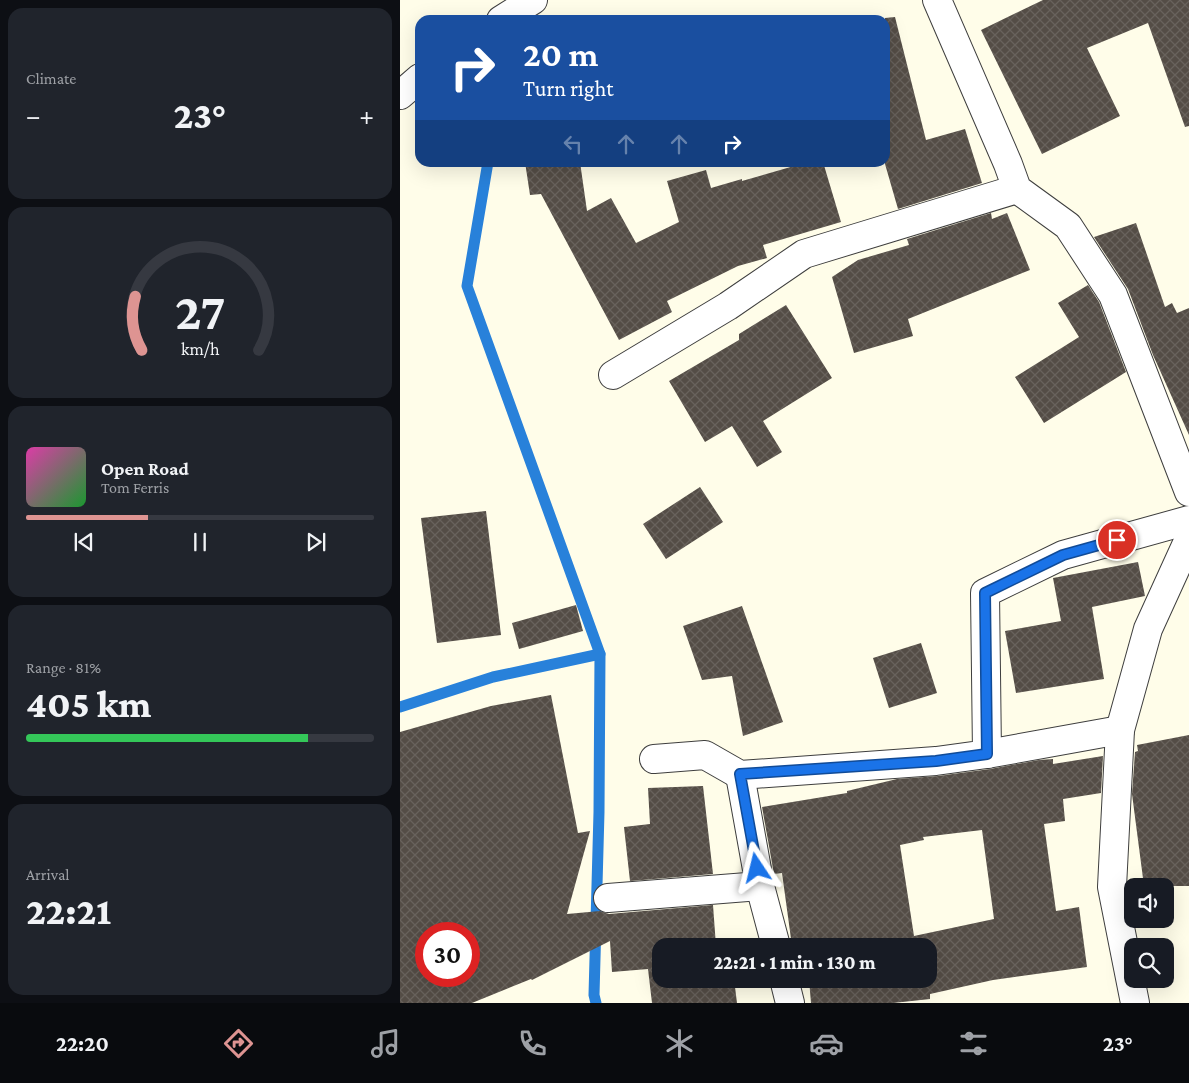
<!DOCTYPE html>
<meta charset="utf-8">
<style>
:root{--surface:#171b24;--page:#20242c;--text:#f1f3f6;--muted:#9ea1a6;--line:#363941;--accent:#de9492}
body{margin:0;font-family:"Crimson Pro",serif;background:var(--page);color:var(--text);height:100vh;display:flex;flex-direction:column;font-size:19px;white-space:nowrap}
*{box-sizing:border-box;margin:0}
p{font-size:16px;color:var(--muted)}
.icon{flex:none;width:28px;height:28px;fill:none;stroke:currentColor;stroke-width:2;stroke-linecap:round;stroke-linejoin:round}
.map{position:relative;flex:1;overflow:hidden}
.sheet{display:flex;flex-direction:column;gap:8px;padding:8px;background:#0d0f14;width:400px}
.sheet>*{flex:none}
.guide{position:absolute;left:15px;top:15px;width:475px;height:152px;border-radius:15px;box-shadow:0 5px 20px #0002;background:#1a4fa0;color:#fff;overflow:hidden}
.tools{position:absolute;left:724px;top:878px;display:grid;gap:10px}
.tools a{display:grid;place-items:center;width:50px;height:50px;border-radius:10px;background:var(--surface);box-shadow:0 5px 20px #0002;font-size:25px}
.speed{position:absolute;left:15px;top:922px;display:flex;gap:10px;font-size:25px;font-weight:700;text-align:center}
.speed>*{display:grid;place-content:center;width:65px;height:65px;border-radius:50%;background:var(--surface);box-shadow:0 5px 20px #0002;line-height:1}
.speed .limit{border:8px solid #d22;background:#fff;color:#111}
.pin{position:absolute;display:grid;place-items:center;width:42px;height:42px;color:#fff;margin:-21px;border:2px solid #fff;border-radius:50%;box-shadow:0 1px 5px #0007}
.me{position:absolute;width:55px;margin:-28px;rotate:350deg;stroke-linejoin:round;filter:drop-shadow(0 0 4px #0008)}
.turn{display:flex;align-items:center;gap:18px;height:105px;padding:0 25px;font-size:22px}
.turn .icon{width:65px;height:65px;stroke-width:2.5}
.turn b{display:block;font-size:35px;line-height:42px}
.lanes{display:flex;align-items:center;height:48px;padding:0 25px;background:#0003;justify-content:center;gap:25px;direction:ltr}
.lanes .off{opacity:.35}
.big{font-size:38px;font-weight:800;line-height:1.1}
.sheet .card{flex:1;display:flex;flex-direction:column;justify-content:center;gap:8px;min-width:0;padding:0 18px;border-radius:15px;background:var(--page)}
.sheet .dial{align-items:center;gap:0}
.dial svg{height:130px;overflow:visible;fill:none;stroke:var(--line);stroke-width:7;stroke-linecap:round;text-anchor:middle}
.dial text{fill:var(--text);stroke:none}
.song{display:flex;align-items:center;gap:15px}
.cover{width:60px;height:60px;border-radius:8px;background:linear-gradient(135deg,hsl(320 70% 55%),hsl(130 70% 35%))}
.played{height:5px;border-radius:2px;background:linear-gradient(90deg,var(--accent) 35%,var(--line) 35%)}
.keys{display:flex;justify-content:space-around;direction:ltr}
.heat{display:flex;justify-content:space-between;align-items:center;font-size:28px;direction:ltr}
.charge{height:8px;border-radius:4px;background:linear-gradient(90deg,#34c759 81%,var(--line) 0)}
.trip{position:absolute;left:252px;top:938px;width:285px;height:50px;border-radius:15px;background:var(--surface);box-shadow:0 5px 20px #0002;font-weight:800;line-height:50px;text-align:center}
.menu{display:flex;height:80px;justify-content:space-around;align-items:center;background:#090b0e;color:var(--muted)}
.menu .icon{width:35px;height:35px}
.menu .selected{color:var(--accent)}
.menu b{font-size:22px;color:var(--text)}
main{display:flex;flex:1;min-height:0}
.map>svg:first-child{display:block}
</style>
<main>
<section class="sheet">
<div class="card"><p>Climate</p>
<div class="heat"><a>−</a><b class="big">23°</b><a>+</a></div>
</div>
<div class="card dial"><svg viewBox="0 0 100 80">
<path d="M14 69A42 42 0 1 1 86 69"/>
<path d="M14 69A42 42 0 0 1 10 36" stroke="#de9492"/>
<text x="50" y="56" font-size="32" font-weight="700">27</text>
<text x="50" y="72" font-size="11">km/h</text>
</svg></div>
<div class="card">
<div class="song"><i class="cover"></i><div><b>Open Road</b><p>Tom Ferris</p></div></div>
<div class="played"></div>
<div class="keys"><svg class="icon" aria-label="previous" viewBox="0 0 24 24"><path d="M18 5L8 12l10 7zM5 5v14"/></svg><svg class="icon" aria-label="pause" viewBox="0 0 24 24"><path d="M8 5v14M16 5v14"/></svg><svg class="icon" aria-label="next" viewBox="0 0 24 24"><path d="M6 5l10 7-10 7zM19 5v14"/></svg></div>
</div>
<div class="card"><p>Range · 81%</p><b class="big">405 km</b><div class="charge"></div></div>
<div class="card"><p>Arrival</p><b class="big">22:21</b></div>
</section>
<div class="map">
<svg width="789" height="1003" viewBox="0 0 789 1003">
<defs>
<pattern id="building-cross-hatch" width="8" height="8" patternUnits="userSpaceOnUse" patternTransform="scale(1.25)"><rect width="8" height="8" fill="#544d46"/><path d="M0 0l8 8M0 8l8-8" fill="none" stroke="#68625c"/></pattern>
</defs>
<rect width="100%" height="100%" fill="#fffde9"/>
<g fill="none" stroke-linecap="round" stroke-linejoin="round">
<g stroke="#2881da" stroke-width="11">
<path d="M88,162l-21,124 133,368 -1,158 -5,183 2,8"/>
<path d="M0,707l93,-30 107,-23"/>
</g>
</g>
<g fill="url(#building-cross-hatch)" fill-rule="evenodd">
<path d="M643,0h146v126l-4,1 -37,-104 -61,25 33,68 -78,38 -61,-124z"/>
<path d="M495,17l31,123 39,-11 17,54 -84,26 -13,-45v-146z"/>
<path d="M125,162h55l7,49 24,-13 25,45 43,-21 -12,-41 39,-11 5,18 31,-9v2l66,-19h15l18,60 -78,23 4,13 -29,8 -71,35 5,11 -53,28 -78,-146 -11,1z"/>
<path d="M591,213l1,6 15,-6 23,57 -122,49 5,17 -59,17 -22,-76 26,-17 51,-15 -2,-6z"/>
<path d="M736,223l29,84 7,-4 5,10 12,-5v127l-36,-80 -25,-66 -34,-52z"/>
<path d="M688,285l11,17 27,70 -82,51 -29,-46 64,-40 -21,-34z"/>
<path d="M386,305l46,73 -69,43 19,31 -25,15 -25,-41 -27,16 -36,-61 70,-41v-6z"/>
<path d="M300,487l23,35 -57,37 -23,-35z"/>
<path d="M86,511l15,124 -64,8 -16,-125z"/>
<path d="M738,562l7,34 -53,11 12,72 -88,14 -11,-62 56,-10 -8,-43z"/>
<path d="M176,605l7,26 -64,18 -7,-26z"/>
<path d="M342,606l41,116 -40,14 -11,-60 -30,4 -19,-54z"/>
<path d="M521,643l16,50 -48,15 -16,-50z"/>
<path d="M151,695l27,138 12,-2 -23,83 33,-3 9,3 104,-9 3,41h-55v33h73l3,24h-85l-4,-34 -36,3 -2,-31 -78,39 -1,-1 -59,24h-72v-271l91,-26zM26,934h43v42h-43z"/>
<path d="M789,735v151h-45l-12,-92 3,-42 3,-1 -1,-6z"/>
<path d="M703,756l-2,37 -38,6 2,22 -21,3 12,87 23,-4 8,60 -94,13 -63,14v5l-37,4h-82l-2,-24h120v-33h-137l-10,-73 -8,1 -12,-67 85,-14v-2l50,-12 41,-3 52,-7 49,-9 14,-1v5zM582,830l12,89 -80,17 -14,-91 24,-5 -1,-3z"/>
<path d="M303,786l10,88 -83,7 -6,-54 26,-3 -2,-36z"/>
</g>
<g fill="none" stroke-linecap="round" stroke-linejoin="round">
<g stroke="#3e3e3e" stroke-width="30">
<g id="minor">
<path d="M537,0l71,164 9,25 51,37 45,69 76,197"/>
<path d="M101,20l32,-20"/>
<path d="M0,95l20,-17"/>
<path d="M213,375l115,-69 76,-52 213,-65"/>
<path d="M587,754l133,-24"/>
<path d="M254,759l51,-4 35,20 196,-14 51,-7 -2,-161 78,-38 126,-35"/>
<path d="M340,775l20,111 16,60"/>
<path d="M208,898l152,-12"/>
<path d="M384,979l6,24"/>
<path d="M735,1003l-23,-116 8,-157 28,-101 41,-90"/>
</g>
</g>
<use href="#minor" stroke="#fff" stroke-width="28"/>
</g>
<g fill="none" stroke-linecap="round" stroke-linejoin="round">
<g stroke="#114b97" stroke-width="12">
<path id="route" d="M357,868l-17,-94 196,-13 51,-7 -2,-161 78,-38 54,-15"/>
</g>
<use href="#route" stroke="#1a73e8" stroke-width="9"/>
</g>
</svg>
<div class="tools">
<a><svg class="icon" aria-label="sound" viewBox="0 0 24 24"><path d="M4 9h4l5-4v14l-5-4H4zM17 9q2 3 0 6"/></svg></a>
<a><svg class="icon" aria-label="search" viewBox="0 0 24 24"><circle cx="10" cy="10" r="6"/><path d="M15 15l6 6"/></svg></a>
</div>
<div class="speed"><div class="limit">30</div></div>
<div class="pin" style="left:717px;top:540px;background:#d93025"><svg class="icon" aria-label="arrive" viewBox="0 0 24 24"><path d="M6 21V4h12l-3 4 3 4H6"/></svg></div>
<svg class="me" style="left:357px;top:868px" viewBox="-20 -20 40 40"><path d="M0-17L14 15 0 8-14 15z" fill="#1a73e8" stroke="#fff" stroke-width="4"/></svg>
<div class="trip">22:21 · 1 min · 130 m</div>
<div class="guide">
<div class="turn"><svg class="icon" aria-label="right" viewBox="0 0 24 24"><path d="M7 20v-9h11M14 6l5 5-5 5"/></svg><div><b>20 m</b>Turn right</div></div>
<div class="lanes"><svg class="icon off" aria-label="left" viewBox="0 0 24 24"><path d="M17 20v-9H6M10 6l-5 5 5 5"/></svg><svg class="icon off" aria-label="ahead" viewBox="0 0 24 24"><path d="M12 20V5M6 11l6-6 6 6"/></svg><svg class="icon off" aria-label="ahead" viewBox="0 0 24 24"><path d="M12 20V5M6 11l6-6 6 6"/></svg><svg class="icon" aria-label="right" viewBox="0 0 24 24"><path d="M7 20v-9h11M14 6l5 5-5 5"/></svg></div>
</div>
</div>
</main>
<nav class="menu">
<b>22:20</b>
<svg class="icon selected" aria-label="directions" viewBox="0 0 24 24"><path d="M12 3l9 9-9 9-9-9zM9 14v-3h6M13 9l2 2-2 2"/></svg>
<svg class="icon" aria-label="music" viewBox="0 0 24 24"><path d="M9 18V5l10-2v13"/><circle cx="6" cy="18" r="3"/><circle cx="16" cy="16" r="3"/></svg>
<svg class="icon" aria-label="phone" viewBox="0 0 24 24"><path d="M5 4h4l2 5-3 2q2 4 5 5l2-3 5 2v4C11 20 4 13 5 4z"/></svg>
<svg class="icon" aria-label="climate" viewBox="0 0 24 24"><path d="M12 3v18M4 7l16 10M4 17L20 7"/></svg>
<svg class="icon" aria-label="car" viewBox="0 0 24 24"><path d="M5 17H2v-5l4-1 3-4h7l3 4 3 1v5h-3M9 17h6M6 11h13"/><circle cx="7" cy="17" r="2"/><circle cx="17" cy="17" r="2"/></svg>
<svg class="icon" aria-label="filters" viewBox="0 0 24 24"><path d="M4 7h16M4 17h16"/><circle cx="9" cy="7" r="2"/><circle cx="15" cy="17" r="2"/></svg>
<b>23°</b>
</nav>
